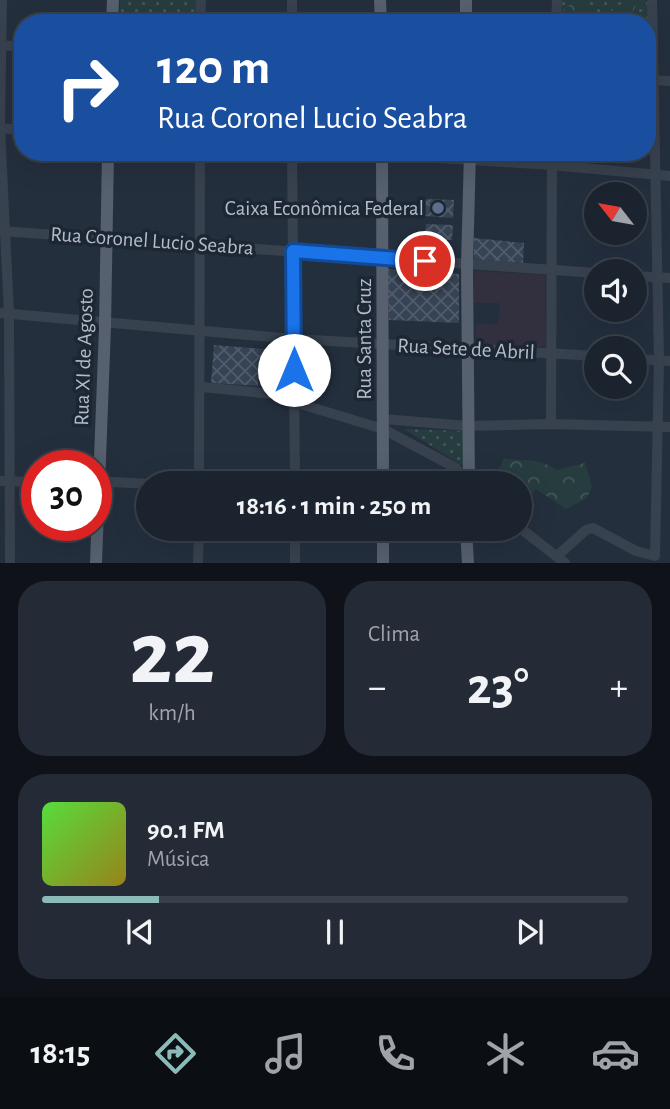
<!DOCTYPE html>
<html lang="pt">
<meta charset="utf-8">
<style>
:root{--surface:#1b232e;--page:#242b36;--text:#f1f3f6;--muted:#a0a4aa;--line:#39404a;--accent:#8bbbb9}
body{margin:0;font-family:"Alegreya Sans",sans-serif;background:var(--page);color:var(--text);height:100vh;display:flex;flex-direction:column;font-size:26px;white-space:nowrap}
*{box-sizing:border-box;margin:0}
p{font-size:23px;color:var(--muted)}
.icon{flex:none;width:38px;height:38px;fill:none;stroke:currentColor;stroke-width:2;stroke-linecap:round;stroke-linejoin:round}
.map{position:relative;height:563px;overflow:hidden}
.drawer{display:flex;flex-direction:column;gap:18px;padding:18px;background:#0f1319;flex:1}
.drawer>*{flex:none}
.banner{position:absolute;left:14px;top:14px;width:642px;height:147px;border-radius:28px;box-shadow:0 7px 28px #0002,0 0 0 2px var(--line);background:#1a4fa0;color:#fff;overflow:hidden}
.needle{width:46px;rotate:301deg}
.controls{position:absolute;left:584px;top:182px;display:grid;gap:14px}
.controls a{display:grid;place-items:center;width:63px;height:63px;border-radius:50%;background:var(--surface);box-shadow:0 7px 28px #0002,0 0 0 2px var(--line);font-size:35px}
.speed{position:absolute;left:21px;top:450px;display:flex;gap:14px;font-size:35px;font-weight:700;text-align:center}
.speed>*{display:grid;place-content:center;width:91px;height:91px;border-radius:50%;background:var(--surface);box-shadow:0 7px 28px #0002,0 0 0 2px var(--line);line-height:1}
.speed .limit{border:10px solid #d22;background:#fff;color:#111}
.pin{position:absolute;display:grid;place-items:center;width:60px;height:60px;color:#fff;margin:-30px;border:4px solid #fff;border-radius:50%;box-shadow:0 2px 7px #0007}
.me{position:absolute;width:77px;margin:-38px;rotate:0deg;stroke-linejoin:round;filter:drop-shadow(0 0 5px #0008)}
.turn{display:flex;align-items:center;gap:24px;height:147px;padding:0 28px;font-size:32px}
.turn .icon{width:91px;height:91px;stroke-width:2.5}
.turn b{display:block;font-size:49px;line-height:60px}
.big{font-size:52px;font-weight:600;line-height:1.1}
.drawer .widget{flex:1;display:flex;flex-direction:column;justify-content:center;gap:10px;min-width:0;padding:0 24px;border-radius:28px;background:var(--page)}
.drawer .dial{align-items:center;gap:0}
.dial b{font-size:91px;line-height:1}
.song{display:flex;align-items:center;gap:21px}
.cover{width:84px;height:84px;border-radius:10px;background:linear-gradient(135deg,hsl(110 70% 55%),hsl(50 70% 35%))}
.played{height:7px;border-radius:4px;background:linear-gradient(90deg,var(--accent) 20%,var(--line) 20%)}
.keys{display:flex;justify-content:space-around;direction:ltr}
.heat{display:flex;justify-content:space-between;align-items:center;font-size:38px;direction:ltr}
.drawer .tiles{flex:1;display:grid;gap:18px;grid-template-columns:1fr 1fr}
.widget:last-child{grid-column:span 2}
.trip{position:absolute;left:136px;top:471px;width:396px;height:70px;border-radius:35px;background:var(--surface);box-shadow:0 7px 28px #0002,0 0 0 2px var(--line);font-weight:600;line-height:70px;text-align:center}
.menu{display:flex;height:112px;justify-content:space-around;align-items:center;background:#0b0e12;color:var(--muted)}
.menu .icon{width:49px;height:49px}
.menu .current{color:var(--accent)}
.menu b{font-size:32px;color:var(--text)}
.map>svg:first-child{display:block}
</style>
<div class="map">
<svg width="670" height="563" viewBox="0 0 670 563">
<defs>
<pattern id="grass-dots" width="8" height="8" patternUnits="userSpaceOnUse" patternTransform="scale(1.75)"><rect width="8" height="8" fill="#263c3f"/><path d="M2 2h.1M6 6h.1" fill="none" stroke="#435659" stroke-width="1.8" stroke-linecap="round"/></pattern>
<pattern id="forest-crowns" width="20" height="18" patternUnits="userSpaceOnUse" patternTransform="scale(1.75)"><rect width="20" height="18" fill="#263c3f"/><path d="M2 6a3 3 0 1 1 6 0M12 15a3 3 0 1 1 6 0" fill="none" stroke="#435659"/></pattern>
<pattern id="building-cross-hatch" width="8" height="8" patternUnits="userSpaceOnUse" patternTransform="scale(1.75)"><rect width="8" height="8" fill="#364354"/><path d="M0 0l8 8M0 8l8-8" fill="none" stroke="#515c6b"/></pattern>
</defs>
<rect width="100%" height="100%" fill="#242f3e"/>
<path fill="#32303f" d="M477,271l68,4 1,72 -71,-2 1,-22 22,2 2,-22h-26v-30z"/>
<g fill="url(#grass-dots)">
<path d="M120,0h79l-1,23h-79z"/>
<path d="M562,0h83l2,2 1,21h-89z"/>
<path d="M404,429l60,2 1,36z"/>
</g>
<g fill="url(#forest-crowns)">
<path d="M576,0h9l4,17 9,4c10,-7 18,-14 29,-21h11l-5,12 9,5v5l-85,1 5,-12z"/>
<path d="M504,458c22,4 33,-1 53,12l28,-7 7,23 -5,12 -21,11 -30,-20 -10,12 -3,-13 -3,-5h-29l-7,-9 15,-5z"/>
</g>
<g fill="url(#building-cross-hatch)">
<path d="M19,53h4v29h-8l-1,-4h4v-4l-4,1v-7h4z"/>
<path d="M424,199l30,1 -1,18 -30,-2z"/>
<path d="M426,224l27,1 -1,15 -27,-2z"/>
<path d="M474,238l50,5 -1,20 -49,-4z"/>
<path d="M387,269l72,5v49l-70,-3z"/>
<path d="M214,345l72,6 1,26 -28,-2 -1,11 -47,-3z"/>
<path d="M435,470l14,8 2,5h-16z"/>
</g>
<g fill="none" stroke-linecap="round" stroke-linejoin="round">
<g stroke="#38414e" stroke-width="10">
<path d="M2,0l-2,128 9,186 1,249"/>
<path d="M292,0v23"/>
<path d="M201,17l91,2"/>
<path d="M73,19l39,2"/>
<path d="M200,23l1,-23"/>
<path d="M556,23l1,-23"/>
<path d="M0,45l23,2"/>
<path d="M648,80l22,1"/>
<path d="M0,128l23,2"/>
<path d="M292,152l3,331"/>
<path d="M341,152l210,13 119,11"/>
<path d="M0,231l597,42"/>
<path d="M635,276l35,2"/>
<path d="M0,313l294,26 303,17"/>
<path d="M635,359l35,2"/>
<path d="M201,387l93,9"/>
<path d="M294,402l89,27 73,39 10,15"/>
<path d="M383,419l85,7 83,-2 119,3"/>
<path d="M551,424l1,-272"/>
<path d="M0,481l37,1"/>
<path d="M96,481l53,3"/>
<path d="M199,483l1,-331"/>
<path d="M295,528v35"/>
<path d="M520,528l45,35"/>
<path d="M557,556l29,-26 7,-2 43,23 19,5 4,-195 -7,-361"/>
<path d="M198,563l1,-35"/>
</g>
<g stroke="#56606e" stroke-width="12">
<path d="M380,0l1,23"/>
<path d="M466,0v23"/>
<path d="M112,23l1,-23"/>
<path d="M382,152l1,331"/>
<path d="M469,483l-2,-218 3,-113"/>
<path d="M466,528l2,35"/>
<path d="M96,563l9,-236 3,-175"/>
<path d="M383,563v-35"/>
</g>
</g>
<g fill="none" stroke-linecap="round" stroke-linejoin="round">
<g stroke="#114b97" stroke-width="18">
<path id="route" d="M294,370l-1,-119 132,10"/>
</g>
<use href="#route" stroke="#1a73e8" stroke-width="12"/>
</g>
<circle fill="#5c6f8a" stroke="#1d2633" stroke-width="2.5" cx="438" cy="208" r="7"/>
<g text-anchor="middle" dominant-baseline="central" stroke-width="7" stroke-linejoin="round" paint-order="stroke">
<g font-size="21" fill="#b4bcc9" stroke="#1d2633" text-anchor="end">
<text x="424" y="208">Caixa Econômica Federal</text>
</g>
<g font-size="21" fill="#b4bcc9" stroke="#1d2633">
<text transform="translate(152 241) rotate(4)">Rua Coronel Lucio Seabra</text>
<text transform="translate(364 339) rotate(-90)">Rua Santa Cruz</text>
<text transform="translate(466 349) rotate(3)">Rua Sete de Abril</text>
<text transform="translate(84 357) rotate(-88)">Rua XI de Agosto</text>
</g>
</g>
</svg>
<div class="controls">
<a><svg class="needle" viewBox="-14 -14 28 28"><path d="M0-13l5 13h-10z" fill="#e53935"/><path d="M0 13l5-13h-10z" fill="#a0a4aa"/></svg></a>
<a><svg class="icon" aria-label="sound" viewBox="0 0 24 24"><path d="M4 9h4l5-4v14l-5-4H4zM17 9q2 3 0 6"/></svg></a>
<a><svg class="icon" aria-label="search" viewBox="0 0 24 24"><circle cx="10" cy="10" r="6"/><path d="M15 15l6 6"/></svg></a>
</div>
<div class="speed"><div class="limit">30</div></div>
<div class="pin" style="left:425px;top:261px;background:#d93025"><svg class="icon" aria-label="arrive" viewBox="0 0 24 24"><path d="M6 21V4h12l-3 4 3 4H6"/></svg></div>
<svg class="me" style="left:294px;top:370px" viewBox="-20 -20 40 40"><circle r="19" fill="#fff"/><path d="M0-13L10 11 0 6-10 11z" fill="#1a73e8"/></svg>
<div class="trip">18:16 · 1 min · 250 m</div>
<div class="banner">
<div class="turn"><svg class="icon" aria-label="right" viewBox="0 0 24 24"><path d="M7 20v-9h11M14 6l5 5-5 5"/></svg><div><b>120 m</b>Rua Coronel Lucio Seabra</div></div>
</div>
</div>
<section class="drawer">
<div class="tiles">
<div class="widget dial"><b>22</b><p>km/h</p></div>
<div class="widget"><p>Clima</p>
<div class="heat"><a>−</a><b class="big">23°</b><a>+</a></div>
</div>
<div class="widget">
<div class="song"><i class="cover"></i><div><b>90.1 FM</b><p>Música</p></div></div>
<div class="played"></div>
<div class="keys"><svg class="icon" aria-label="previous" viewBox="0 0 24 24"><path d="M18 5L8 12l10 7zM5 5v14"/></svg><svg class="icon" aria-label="pause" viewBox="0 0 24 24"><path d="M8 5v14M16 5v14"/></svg><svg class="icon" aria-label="next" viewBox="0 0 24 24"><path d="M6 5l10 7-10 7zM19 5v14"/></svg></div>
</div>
</div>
</section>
<nav class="menu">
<b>18:15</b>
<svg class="icon current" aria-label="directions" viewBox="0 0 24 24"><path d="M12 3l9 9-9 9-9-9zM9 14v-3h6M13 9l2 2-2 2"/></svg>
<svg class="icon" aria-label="music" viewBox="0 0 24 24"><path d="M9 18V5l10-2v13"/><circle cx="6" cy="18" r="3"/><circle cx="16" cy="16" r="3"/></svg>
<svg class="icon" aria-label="phone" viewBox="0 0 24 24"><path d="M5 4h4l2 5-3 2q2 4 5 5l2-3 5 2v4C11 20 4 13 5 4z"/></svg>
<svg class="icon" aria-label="climate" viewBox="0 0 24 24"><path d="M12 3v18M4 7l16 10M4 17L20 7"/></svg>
<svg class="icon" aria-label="car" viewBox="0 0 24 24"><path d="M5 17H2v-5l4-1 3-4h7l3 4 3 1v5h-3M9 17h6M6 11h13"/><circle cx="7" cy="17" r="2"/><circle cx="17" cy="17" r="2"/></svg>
</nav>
